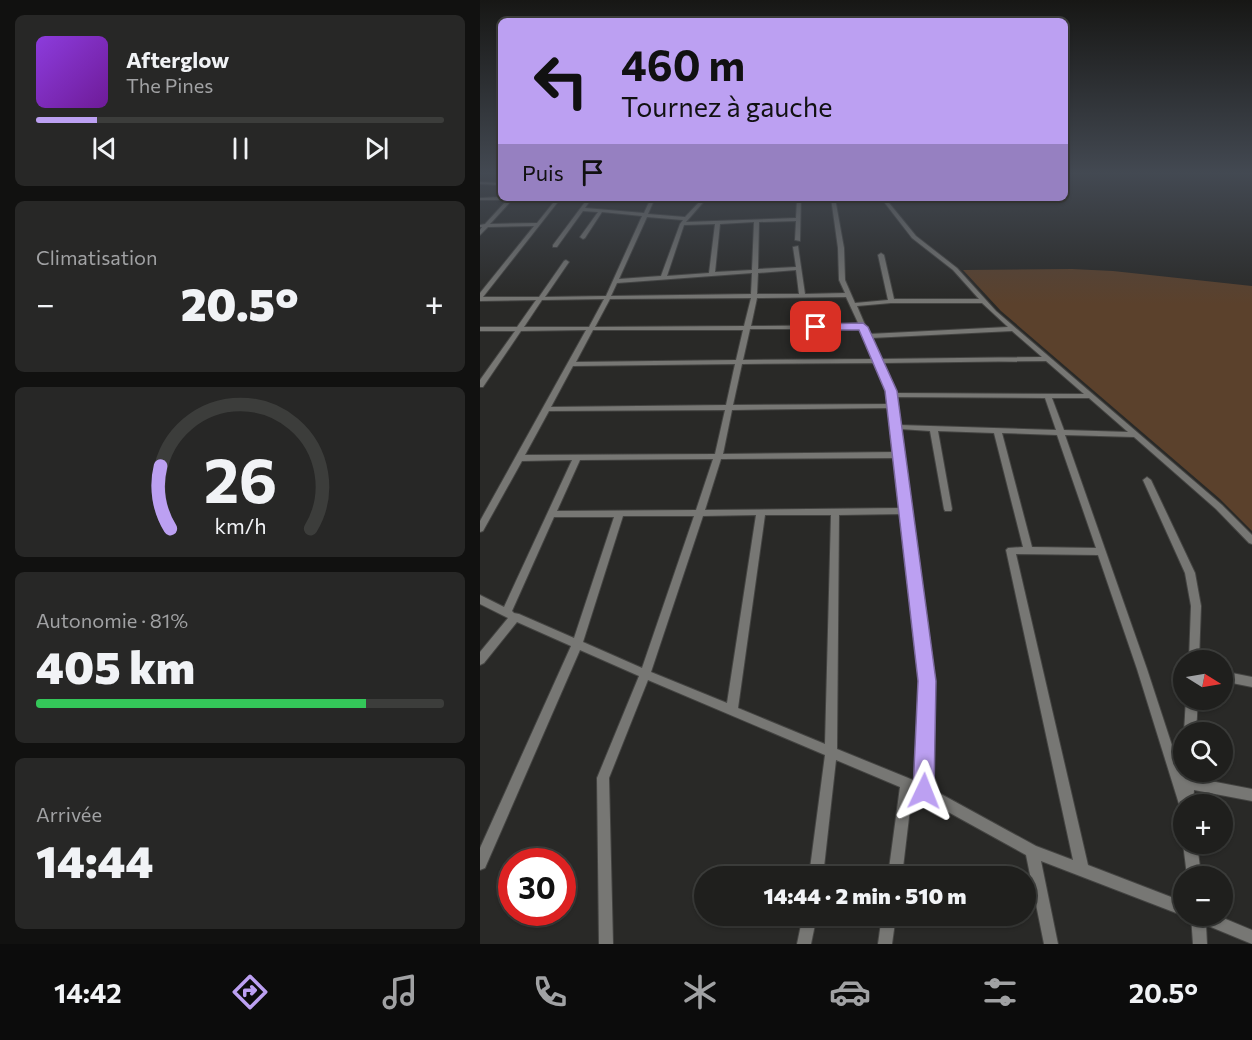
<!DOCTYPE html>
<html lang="fr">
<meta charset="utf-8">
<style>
:root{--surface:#1f1f1d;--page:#272726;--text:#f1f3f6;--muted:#a1a2a4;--line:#3c3d3b;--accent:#bca0f2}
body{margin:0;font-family:Commissioner,sans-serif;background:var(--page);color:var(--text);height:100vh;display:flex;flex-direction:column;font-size:22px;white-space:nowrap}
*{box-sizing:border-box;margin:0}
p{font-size:20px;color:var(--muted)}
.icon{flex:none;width:33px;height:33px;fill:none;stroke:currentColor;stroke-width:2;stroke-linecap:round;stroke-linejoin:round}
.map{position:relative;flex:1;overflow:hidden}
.sheet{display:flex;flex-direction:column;gap:15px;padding:15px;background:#111110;width:480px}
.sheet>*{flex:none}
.guide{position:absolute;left:18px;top:18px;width:570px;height:183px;border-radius:9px;box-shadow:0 2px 4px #0004,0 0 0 2px var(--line);background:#bca0f2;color:#111;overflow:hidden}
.needle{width:39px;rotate:101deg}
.tools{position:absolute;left:693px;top:650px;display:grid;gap:12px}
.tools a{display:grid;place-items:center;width:60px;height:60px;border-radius:50%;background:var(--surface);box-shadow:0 2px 4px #0004,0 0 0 2px var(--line);font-size:30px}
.speed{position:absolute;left:18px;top:848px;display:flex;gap:12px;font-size:30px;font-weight:700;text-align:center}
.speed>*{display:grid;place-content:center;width:78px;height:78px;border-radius:50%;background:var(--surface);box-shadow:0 2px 4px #0004,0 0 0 2px var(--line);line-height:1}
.speed .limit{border:9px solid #d22;background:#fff;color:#111}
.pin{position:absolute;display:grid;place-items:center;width:51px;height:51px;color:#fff;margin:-26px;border-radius:12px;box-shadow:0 3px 9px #0006}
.me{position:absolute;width:66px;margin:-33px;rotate:2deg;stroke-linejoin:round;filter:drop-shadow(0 0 4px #0008)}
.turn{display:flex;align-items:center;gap:21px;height:126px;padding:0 24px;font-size:27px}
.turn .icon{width:78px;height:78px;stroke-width:2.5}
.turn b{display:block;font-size:42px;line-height:51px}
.then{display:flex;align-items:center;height:57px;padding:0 24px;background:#0003;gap:12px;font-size:22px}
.big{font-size:45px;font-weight:800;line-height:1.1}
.sheet .widget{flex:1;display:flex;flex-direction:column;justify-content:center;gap:9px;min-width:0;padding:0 21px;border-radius:9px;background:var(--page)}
.sheet .dial{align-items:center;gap:0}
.dial svg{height:156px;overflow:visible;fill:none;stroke:var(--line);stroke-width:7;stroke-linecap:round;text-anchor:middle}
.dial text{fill:var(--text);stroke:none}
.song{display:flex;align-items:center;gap:18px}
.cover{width:72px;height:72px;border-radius:9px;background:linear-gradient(135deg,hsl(270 70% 55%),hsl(280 70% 35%))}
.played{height:6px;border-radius:3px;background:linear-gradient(90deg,var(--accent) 15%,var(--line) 15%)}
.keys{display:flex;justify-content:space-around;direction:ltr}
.heat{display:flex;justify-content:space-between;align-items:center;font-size:33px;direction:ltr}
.charge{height:9px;border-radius:4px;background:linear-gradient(90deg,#34c759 81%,var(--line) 0)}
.trip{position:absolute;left:214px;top:866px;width:342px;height:60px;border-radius:30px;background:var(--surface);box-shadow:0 2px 4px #0004,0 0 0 2px var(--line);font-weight:800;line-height:60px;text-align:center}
.tab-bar{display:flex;height:96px;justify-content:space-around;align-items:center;background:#0c0c0c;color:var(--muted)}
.tab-bar .icon{width:42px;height:42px}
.tab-bar .current{color:var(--accent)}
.tab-bar b{font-size:27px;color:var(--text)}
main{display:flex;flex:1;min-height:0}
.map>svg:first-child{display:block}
</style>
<main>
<section class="sheet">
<div class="widget">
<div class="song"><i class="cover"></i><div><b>Afterglow</b><p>The Pines</p></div></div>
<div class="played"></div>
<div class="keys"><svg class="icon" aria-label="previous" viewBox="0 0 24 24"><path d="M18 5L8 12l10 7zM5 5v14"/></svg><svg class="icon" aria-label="pause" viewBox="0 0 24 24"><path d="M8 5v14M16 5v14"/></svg><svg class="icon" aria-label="next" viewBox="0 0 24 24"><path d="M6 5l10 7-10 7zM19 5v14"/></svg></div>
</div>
<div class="widget"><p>Climatisation</p>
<div class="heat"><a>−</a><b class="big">20.5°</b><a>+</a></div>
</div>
<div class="widget dial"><svg viewBox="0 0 100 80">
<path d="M14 69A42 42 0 1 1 86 69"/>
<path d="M14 69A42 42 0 0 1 9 37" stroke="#bca0f2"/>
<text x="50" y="56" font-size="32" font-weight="700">26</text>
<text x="50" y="72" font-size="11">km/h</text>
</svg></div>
<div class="widget"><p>Autonomie · 81%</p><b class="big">405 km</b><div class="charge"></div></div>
<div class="widget"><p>Arrivée</p><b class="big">14:44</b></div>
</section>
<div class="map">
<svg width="772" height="944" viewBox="0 0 772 944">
<rect width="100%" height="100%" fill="#292927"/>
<path fill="#5b412c" d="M592,269l41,2 139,15v245l-32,-32 -219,-188 -38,-41z"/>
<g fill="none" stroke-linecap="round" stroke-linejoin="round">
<g stroke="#444442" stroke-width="2">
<g id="street">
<path d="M6,172h15v1h-13z"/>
<path d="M0,182l21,1v2l-21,-1z"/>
<path d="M21,197l34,1 -2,1 -21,1 -22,24 47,-1 20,-25h4l-78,99h56l25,-36 2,-1 3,2 -24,35 61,-1 36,-80 -40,-4 -17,26 -2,1 -3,-2 18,-25 -15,-1 -26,36h-4v-2l35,-47h4l-7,10 59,5 7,-15h4l-7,16 37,3 18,-19h4l-21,24 110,-4 1,-18 -53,-1 -2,-1h59l-1,43 -5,-1 1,-19 -37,1 -1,47 38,-2 -3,-20 5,-1 7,48 40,-1 -6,-13 -1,-32 -7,-50h4l9,50 1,32 10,23 33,-3 -10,-45 3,-2 3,2 10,44h85l-26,-29 -41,-32 -31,-40h4l31,38 41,32 39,43 226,194 30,30v9l-3,-1 -33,-34 -82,-72 -69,-2 82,234 35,107 2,-6v1h11v7l57,11v12l-58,-11 -1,14h-9v6l-3,-2 -2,-4 -42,-135 -39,-114 -82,-1 72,311 96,37v13h3l-3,1 -143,-55 17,83h-14l-18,-89 -114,-63 -10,84h-14l12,-89 -64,-27 -13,116h-14l16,-121 -177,-75 -39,98 4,166h-14l-2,-166 42,-102 -59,-26 -95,218 -5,2v-22l91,-202 -54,-24 -33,41 -4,2v-13l28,-34 -28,-14v-9l24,12 68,-147 -50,1 -39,70 -3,1v-11l106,-191 -65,1 -38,56h-3v-7l35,-49h-35v-4h37l19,-27 -56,1v-8l54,-67 -46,1 -8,8v-5l2,-3h-2v-2l5,-1 22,-24h-27v-2zM167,217l36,3 -3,4 -19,52 -42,3zM274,222l-2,48 -37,2 5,-48zM235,224l-6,49 -42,3 17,-51zM316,270l3,24h-42l1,-21zM272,273l-1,21 -140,2 6,-13zM366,297l13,28 -108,1 6,-28zM271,298l-7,28 -149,1 15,-28zM124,299l-15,28h-65l18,-27zM411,303h91l26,24 -139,7 -12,-28zM270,329h110l13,30 -130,1zM113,330h150l-7,30 -160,2zM532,331l30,26 -162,2 -9,-21zM566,361l38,33 -189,-1 -13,-30zM395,363l12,28 2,13 -156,1 9,-41zM255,364l-9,41 -175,2 22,-41zM415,397l150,1 11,32 -157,-5zM572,398h37l39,34 -64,-2zM409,408l6,44 -172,2 9,-44zM245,410l-10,44 -190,1 24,-44zM420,429l30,2 14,78 1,2h6l1,-2 -14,-78 56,2 29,114 -15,1 -2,2 67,310 -37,-14 -106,-58 3,-107zM522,433l55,2 39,113 -64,-1zM415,458l6,50 -196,2 16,-51zM233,459l-17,51 -139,1 23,-51zM422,514l19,167 -3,101 -81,-33 2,-234zM276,515l-29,188 -76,-31 52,-156zM285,515h66l-6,229 -87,-36zM143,516h71l-52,152 -59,-26zM74,517h60l-40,121 -55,-24 -5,-1 -2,-2z"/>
<path d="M667,477l4,3 44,93 6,33 -2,54h-10l2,-54 -6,-33 -42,-93z"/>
<path d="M742,671l30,6v10l-30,-6z"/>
<path d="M706,699h12l-2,33h-12z"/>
<path d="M703,843h14l4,33h-14z"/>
<path d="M323,915h14l-6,29h-14z"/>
<path d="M402,915h14l-4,29h-14z"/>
<path d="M711,915h25l36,15v14l-46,-19 1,19h-14z"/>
</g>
</g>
<use href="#street" fill="#777774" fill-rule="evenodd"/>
</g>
<linearGradient id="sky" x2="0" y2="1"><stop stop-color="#171715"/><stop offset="0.57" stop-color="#434952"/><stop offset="1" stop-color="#434952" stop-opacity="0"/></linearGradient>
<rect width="772" height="304" fill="url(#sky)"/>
<path fill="#bca0f2" stroke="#7a689d" stroke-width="1.5" d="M383,323l5,4 29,64 39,290 -2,110 -3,7 -7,3 -8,-3 -3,-7 5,-110 -33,-290 -26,-61h-43l-5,-3 5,-3z"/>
</svg>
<div class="tools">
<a><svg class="needle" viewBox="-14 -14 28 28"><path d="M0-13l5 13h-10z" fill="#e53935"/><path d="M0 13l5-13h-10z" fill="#a1a2a4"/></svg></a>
<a><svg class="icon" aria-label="search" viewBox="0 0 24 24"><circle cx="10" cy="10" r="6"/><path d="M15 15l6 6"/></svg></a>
<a>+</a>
<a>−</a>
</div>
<div class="speed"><div class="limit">30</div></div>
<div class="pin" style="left:336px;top:327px;background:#d93025"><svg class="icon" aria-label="arrive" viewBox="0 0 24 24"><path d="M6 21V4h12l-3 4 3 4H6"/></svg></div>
<svg class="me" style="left:444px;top:791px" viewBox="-20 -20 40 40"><path d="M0-17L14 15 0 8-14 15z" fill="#bca0f2" stroke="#fff" stroke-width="4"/></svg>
<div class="trip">14:44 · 2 min · 510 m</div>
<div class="guide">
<div class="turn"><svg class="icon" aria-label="left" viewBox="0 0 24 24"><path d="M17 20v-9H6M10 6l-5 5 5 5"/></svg><div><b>460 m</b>Tournez à gauche</div></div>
<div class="then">Puis<svg class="icon" aria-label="arrive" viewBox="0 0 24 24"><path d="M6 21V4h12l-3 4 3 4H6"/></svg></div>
</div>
</div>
</main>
<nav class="tab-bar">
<b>14:42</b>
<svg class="icon current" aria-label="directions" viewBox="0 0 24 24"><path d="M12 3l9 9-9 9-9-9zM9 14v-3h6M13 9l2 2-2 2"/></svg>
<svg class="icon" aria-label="music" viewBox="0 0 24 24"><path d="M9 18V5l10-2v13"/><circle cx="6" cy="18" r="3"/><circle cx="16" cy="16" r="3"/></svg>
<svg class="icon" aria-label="phone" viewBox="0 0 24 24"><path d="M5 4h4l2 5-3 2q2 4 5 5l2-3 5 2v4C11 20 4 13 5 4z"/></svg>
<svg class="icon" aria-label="climate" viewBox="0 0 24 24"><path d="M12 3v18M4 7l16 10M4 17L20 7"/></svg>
<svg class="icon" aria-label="car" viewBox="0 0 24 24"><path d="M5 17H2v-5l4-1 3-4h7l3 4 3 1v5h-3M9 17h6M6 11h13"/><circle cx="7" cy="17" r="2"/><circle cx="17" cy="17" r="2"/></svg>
<svg class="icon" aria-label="filters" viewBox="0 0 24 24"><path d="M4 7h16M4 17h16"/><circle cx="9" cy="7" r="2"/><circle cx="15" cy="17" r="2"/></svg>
<b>20.5°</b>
</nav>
